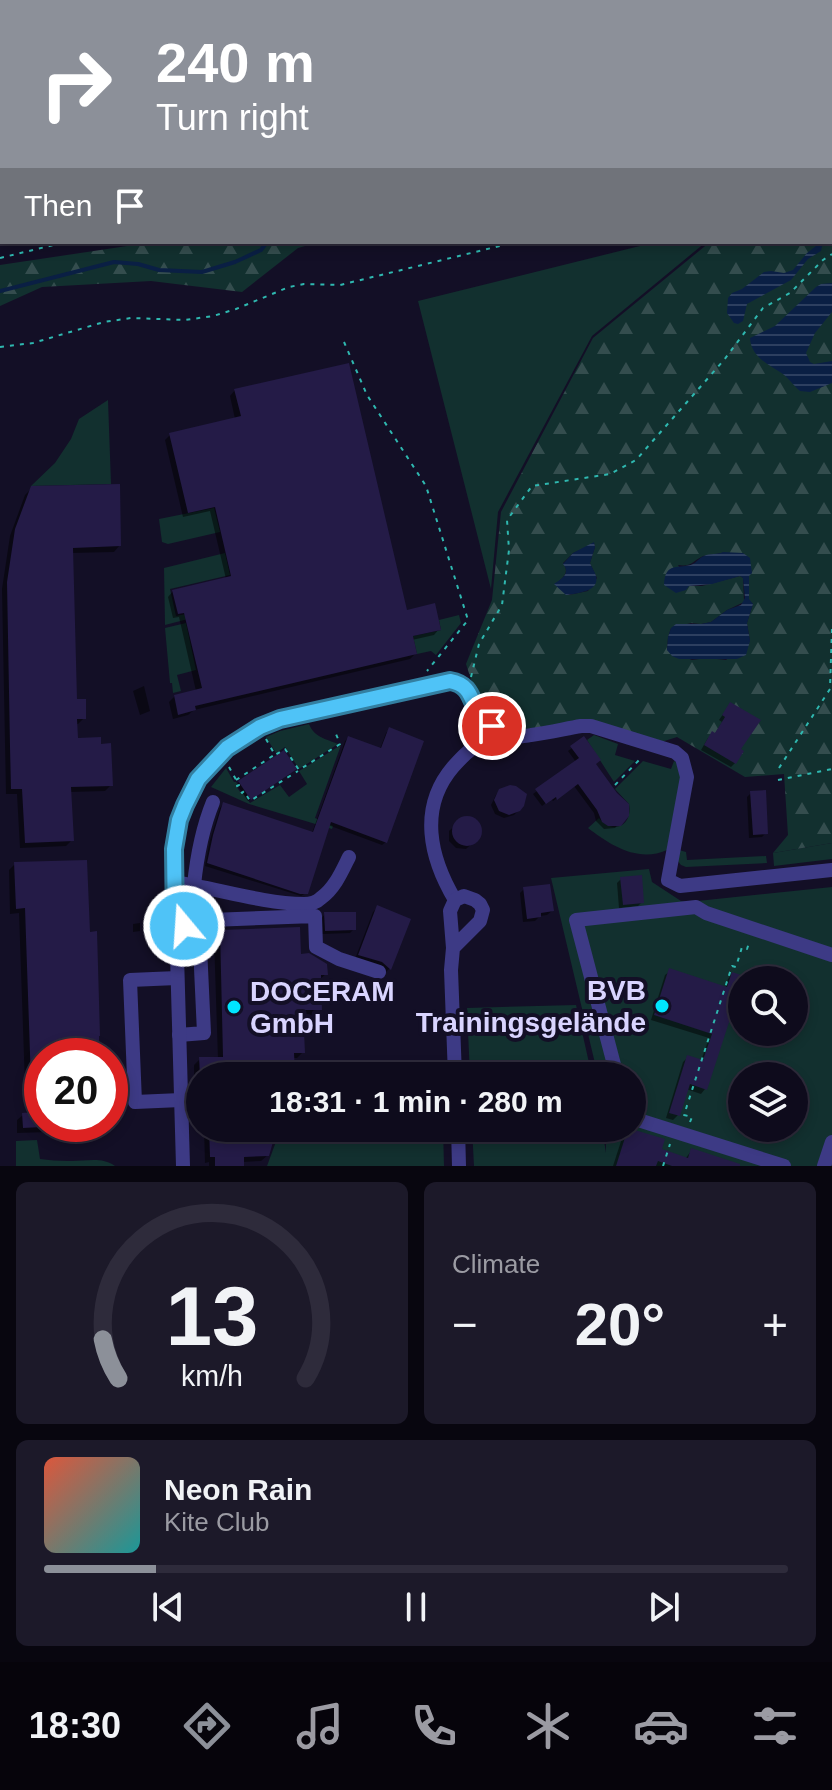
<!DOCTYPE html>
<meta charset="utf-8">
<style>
:root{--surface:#0e0b1c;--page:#1c1929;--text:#f1f3f6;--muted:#9b9ba3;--line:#2e2b3b;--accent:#8c9099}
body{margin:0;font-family:Arial,sans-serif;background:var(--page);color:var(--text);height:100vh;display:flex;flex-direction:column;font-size:30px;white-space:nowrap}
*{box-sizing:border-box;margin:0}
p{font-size:26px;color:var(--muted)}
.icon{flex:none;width:44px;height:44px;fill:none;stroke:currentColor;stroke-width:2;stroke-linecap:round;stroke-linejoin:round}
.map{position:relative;height:1166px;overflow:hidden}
.side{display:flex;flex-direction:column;gap:16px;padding:16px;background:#08060f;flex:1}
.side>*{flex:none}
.guide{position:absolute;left:0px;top:0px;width:832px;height:244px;box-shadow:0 4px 12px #0003,0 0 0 2px var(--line);background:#8c9099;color:#fff;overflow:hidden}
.fabs{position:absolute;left:728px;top:966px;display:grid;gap:16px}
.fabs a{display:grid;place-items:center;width:80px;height:80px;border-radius:50%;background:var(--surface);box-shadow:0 4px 12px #0003,0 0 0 2px var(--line);font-size:40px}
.speed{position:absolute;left:24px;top:1038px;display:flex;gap:16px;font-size:40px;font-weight:700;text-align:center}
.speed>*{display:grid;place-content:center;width:104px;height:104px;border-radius:50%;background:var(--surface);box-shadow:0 4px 12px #0003,0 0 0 2px var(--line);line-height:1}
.speed .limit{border:12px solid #d22;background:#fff;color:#111}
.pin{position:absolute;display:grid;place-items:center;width:68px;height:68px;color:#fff;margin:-34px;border:4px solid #fff;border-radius:50%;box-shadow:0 2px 8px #0007}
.me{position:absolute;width:88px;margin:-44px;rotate:342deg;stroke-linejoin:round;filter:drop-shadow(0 0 6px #0008)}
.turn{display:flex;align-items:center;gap:28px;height:168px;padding:0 24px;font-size:36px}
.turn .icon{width:104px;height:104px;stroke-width:2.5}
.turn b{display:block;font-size:56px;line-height:68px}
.then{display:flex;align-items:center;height:76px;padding:0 24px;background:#0003;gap:16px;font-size:30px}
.big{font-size:60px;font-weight:800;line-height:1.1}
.side .widget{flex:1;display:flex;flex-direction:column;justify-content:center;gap:12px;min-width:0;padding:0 28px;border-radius:12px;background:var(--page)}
.side .dial{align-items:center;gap:0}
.dial svg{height:208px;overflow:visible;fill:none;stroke:var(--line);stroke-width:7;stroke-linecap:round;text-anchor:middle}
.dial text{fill:var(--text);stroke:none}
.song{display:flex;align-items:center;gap:24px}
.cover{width:96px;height:96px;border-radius:12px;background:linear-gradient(135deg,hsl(10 70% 55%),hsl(180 70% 35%))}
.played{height:8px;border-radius:4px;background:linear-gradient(90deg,var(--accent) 15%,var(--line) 15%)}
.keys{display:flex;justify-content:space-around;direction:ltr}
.heat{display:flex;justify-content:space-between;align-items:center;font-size:44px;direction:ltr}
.side .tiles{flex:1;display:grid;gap:16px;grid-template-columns:1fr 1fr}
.widget:last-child{grid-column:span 2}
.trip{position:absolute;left:186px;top:1062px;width:460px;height:80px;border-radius:40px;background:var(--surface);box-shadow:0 4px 12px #0003,0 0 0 2px var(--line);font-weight:800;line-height:80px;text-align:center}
.tabs{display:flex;height:128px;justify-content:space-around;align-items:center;background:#06040b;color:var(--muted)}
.tabs .icon{width:56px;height:56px}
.tabs .on{color:var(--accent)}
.tabs b{font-size:36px;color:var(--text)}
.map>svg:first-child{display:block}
</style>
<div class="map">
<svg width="832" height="1166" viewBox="0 0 832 1166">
<defs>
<pattern id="forest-firs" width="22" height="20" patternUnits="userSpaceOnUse" patternTransform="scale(2)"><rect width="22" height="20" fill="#12302f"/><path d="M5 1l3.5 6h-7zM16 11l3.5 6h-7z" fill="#344d4e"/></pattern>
<pattern id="park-tufts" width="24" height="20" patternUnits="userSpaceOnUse" patternTransform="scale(2)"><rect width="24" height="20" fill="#12302f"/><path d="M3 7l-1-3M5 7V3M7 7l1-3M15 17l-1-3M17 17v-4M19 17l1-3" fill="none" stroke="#344d4e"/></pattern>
<pattern id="water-rules" width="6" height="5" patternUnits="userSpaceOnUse" patternTransform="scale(2)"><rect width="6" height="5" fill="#0a1f44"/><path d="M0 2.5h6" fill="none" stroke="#2d3f60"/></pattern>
</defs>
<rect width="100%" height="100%" fill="#130f26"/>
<g fill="#12302f" fill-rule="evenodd">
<path d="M656,242h50l-114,94 -94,176 -7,77 -73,-288z"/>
<path d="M108,400l3,84 -80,2 24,-23 16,-24 8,-20z"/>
<path d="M214,508l6,24 -52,12 -6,-2 -3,-23z"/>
<path d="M225,553l5,22 -60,14 6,27 15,-3 1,5 -27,7 -1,-57z"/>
<path d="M459,615l2,8 -25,32 -5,-4 -14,3 -4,-18 28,-6 -2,-10z"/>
<path d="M186,623l10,47 -19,5 4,16 -8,2 -1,-10h-2l-5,-55z"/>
<path d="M309,724c5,13 17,15 29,20l-39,25 -14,-22 -9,6 -10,-16 14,-6z"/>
<path d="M594,735l24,9 -3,11 20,6 -21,21 -27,-42z"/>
<path d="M341,745l-26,73 18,8 -1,3 -83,-25 -38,-17 15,-19 8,14h2l2,3 -2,1 5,7h2l7,10 30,-18 9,12 18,-13 -8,-13z"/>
<path d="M643,761l28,8 3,-8 2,1 5,16 -14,72c-29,13 -57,-5 -79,-22l11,-10c14,17 34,8 30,-14l-14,-15z"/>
<path d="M832,843v16l-58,7 -1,-13z"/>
<path d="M679,850l7,2 1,8 79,-4 1,7 -81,4 -5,-2 -4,-5z"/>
<path d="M649,869l3,13 29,19 7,1 144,-15v279h-358l-2,-38h130l4,25v-25h26v-52h-34l-47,-198zM742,980h52v52h-52zM742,1076h52v52h-52z"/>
<path d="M576,1005l16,71h-122l-3,-68z"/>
<path d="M281,1128h162l1,38h-177z"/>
<path d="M37,1140l3,19c9,1 18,2 28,2 16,1 33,-5 47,5h-99v-25z"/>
</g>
<g fill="url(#forest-firs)" fill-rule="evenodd">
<path d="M832,203v640l-59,10 15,-18 -4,-61 -39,3 -68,-40 -19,6 -74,-23 -53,10 -20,-3 -23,-12 -12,-20 -10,-31 26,-64 9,-88 92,-174 117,-96h120v-38zM594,543l1,4 -5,16 7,15 -9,13 -19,4 -14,-11c8,-6 15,-11 8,-21l10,-10zM724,552l25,24v24l4,4 -6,19 3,18 -24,19 -19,-2 -15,2 -25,-10 1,-13 3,-9 20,-5 10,1 10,-2 16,-12 17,-8 -1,-24 -3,-2 -38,10h-13l-11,-21c15,2 14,-4 25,-9 7,-2 14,-1 21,-4z"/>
<path d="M154,242h165l-21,6 -56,44 -91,-11 -109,6 -42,19v-41z"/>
</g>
<path fill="url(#park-tufts)" d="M14,0h411l-2,2h-409z"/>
<g fill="url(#water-rules)">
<path d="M817,242h6l-2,9 -13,8 -17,21 -44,24 -4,17 -5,3 -4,-1 -7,-10 1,-15 4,-5 10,-4 22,-17 7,-1 13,2 9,-3 14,-17 9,-7z"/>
<path d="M832,283v29l-17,21 -9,20 4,9 4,2 18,-3v22l-22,9 -10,-1c-7,-6 -13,-15 -20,-19 -13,-8 -29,-16 -30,-34l25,-12 41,-39 5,-3z"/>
<path d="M594,542l1,5 -5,16c2,5 5,9 6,13 4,16 -19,17 -30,19l-12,-11c8,-5 17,-11 9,-20l10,-11z"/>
<path d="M723,552l20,1 7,5 2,15 -3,3v23l4,5 -6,19 3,18 -4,14 -9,4h-58l-7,-3 -5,-6 1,-13 3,-9 5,-4h25l10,-2 16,-12 14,-5 4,-7 -2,-20 -3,-2 -28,8 -23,2 -3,4 -10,3 -12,-8c1,-25 16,-15 29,-21 4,-2 6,-6 11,-8 6,-3 13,-1 19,-4z"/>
</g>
<g fill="#0007">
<path d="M235,390l170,222 34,17 -5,6 -22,5 3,14 -5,5 -216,51 -6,5 -15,4 -4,-17 6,-6 21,-5 -17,-74 -6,1 -5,-21 5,-6 53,-12 -16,-68 -27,6 -18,-77 5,-5 65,-16 -5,-23z"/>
<path d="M32,488l87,58 -5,6 -43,1 4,148 9,17 -6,6h-3l1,16 35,45 -6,6 -35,1 2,48 -6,6 -46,2 -3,-54h-11l-4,-205 8,-53 15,-41z"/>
<path d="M144,686l6,25 -10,4 -7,-24z"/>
<path d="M730,704l16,32 -11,27 -4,4 -30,-17 7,-12 6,-3 8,-13 -3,-2z"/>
<path d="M389,730l-3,112 -4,3 -54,-20 -22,68 -5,3 -96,-30 5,-26 10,-32 3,-4 89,29 33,-92 3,-3 32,11 6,-16z"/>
<path d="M572,748l22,16 33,51 -12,13 -11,1 -8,-8 -2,-8 -20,-27 -21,15 -2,-2 -9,7 -9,-12 43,-32 -8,-11z"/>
<path d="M292,771l-44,30 -11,-16 2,-3z"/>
<path d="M500,791l19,19 -5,5 -10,3 -9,-4 -4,-9 5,-10z"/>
<path d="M751,793l15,40 -4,4 -13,1 -2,-41z"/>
<path d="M462,819h10l7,8v10l-13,12 -10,-1 -7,-7v-10z"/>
<path d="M15,864l73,70 10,122h-56v68h68v-14l5,-1 1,15 -6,6 -93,3v-13l6,-5 3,-1 -7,-201 -9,1 -1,-44z"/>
<path d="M621,879l21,23 -4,4 -19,2 -2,-25z"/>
<path d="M524,889l28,22 -5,4 -7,1 -5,5 -12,1 -3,-29z"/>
<path d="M377,908l13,60 -4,4 -8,-6 -23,-7 18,-47z"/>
<path d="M325,914l29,15 -4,4 -28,1 -1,-15z"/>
<path d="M140,923v8l-7,1v-8z"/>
<path d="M220,932l79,24 27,18 -7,6 1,29 -6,6h-12l1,37 -6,6h-5l1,12 -6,6h-87v37h-5l-1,-48 6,-6h18l-4,-121z"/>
<path d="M670,971l55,18 3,-10 4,-5 -27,115 -4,5 -15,-5 -8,26 -5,5 -7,-2 17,-56 5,-5 13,4 8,-23 -58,-18 14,-45z"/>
<path d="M204,1128h71l-7,27 -7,6 -19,1v4h-33v-4l-4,1z"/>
<path d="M629,1129l30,21 26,9 7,-9 48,16h-127l10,-31z"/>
</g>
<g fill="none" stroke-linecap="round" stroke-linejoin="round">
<g stroke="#0a1f44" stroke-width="4">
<path d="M830,89h2"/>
<path d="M0,291l114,-29 24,2 21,6 43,2 33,-10 26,-12 6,-8"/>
</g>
</g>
<g fill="#241b47">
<path d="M349,363l58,247 28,-7 6,27 -28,6 4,18 -222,52 1,4 -18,5 -4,-20 28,-7 -18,-75 -6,1 -6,-24 59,-14 -16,-69 -27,6 -19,-80 72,-17 -7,-27z"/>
<path d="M120,484l1,62 -48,2 4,151h9v20h-9l1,19 23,-1v7l10,-1 2,43 -42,1 3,54 -49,2 -3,-54h-11l-1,-42 -3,-165 8,-53 16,-43z"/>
<path d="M730,702l31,18 -20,29 3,2 -8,13 -32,-19 8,-14 3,2 10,-16 -3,-2z"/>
<path d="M389,727l35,14 -37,102 -56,-21 -23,72h-8l-93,-31 6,-28 10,-33 90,30 35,-96 33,12z"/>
<path d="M584,736l17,24 -5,4 21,29 12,11v12l-8,10h-13l-6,-4 -5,-12 -19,-26 -21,16 -1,-3 -10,7 -11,-15 44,-31 -9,-12z"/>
<path d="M284,750l13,19 -46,31 -13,-19z"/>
<path d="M510,785l6,1 11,8 -3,12 -4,5 -11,4 -10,-4 -5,-11 5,-11z"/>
<path d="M766,790l2,44 -15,1 -3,-44z"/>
<circle cx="467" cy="831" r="15"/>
<path d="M87,860l3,72 7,-1 3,105h-1v20h-57v71l-19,1 -1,-15 10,-1 -7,-204 -9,1 -2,-47z"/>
<path d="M642,875l2,28 -21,2 -3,-28z"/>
<path d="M550,884l4,27 -13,2v4l-14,2 -4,-32z"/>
<path d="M377,905l34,14 -20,51 -9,-8 -24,-7z"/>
<path d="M324,912h32v18l-31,1z"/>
<path d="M300,927l1,27 8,-1 18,11 1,11h-7l1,35h-19l2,43h-11l1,18h-13v5h-82l-1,-19h24l-3,-127z"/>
<path d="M669,968l58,19 5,-15 12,4 -37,114 -17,-6 -10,32 -11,-3 18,-58 16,5 9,-26 -58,-19z"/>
<path d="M209,1128h68l-8,28 -25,1v9h-29v-9h-5z"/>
<path d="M628,1128l37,11 -3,10 26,9 3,-10 49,16v2h-68l-14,-5 -2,5h-40z"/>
</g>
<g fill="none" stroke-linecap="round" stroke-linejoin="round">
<g stroke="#2fb8b0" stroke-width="2" stroke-dasharray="4 6" stroke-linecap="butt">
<path d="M504,0l4,2"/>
<path d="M612,2l8,-2"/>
<path d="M830,67h2"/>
<path d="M830,133l2,1"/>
<path d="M830,143l2,-2"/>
<path d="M0,258l66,-16"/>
<path d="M344,342l23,53 59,91 42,134 -41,51"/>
<path d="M0,347l33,-4 71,-21 27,-4 54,2 28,-4 23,-7 53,-22 15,-3 36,1 176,-43"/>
<path d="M471,677l8,-33 23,-39 7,-55 -2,-30 25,-34 78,-12 26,-14 88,-100 39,-52 27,-15 33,-33 9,-6"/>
<path d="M266,739l9,16 10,-6 14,21 41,-26 -4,-10"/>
<path d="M229,767l10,18 -2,1 5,7 2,-2 6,10 48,-30"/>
<path d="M779,768l51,-79 2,-62"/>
<path d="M236,780l38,-25"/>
<path d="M778,780l54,-11"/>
<path d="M615,785l27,-28"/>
<path d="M690,1122l2,-5 -8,-2 48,-149 4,1 6,-20 5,2 3,-9"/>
<path d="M663,1166l7,-22"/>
</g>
<g stroke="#3d3a85" stroke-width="14">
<path d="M428,2l2,-2"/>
<path d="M0,16h2"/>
<path d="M173,882c43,6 87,21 131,22 6,0 13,-2 17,-6 14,-10 21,-27 28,-41"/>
<path d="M194,885c3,-29 8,-56 19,-83"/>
<path d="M455,900c-25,-42 -37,-92 -2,-133 8,-9 18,-20 29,-24 15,-5 34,-5 49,-8 17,-2 33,-6 50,-9h10l84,26 7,6 5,19 -19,103 12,6 152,-16"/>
<path d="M175,927l24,-2 12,-5 104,-4 1,31 23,12 40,13"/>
<path d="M453,948l27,-27 3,-11 -3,-6 -5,-4 -11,-4 -9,4 -5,11 3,37 -2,22 4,106"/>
<path d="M177,978l-47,2 5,122 46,-2"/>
<path d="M179,1035l25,-2 -5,-108"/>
<path d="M617,1076l-41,-156 120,-13 10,6 126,42"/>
<path d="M632,1118l152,48"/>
<path d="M458,1128l1,38"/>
<path d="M183,1166l-9,-317c7,-61 48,-112 107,-130 20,-6 40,-10 60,-14 34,-8 68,-16 102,-24 30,-2 25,21 41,38 10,11 21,14 35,17"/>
<path d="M824,1166l8,-24"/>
</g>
<g stroke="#00e5ff" stroke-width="4" stroke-dasharray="12 10" stroke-linecap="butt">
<path d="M830,13l2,-1"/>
<path d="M0,188h2"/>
<path d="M0,204h2"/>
<path d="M0,223l2,-1"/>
</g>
</g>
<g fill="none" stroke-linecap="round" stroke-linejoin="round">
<g stroke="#337fa1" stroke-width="20">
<path id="route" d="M184,926l-9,1 -1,-78 5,-29 6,-15 13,-26 29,-31 33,-21 20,-8 170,-38c23,4 20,21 31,36 2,1 9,8 11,9"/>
</g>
<use href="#route" stroke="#4fc3f7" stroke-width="14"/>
</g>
<g fill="#00e5ff" stroke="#130f26" stroke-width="3">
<circle cx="662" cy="1006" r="8"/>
<circle cx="234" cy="1007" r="8"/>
</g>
<g text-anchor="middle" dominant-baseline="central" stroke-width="8" stroke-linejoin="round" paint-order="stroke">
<g font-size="28" font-weight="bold" fill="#d9d4ff" stroke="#130f26" text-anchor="end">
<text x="646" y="990">BVB<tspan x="646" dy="32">Trainingsgelände</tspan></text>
<text x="250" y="991" text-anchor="start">DOCERAM<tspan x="250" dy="32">GmbH</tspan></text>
</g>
</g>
</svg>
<div class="fabs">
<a><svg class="icon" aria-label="search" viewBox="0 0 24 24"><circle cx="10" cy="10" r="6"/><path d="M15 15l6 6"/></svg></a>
<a><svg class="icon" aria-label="layers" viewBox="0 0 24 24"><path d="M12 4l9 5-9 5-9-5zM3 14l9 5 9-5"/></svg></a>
</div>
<div class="speed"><div class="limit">20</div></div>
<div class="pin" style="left:492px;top:726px;background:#d93025"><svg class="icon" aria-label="arrive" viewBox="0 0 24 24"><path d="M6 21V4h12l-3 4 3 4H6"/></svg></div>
<svg class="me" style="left:184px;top:926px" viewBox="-20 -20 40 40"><circle r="17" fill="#4fc3f7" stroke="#fff" stroke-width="3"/><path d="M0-11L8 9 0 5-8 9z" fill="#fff"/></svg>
<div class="trip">18:31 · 1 min · 280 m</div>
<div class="guide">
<div class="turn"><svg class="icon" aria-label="right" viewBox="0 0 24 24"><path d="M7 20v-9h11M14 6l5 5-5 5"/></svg><div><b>240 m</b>Turn right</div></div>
<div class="then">Then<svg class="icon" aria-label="arrive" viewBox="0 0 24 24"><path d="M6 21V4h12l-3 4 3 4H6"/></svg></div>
</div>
</div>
<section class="side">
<div class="tiles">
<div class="widget dial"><svg viewBox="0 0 100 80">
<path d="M14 69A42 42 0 1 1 86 69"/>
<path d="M14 69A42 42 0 0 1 8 54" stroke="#8c9099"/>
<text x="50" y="56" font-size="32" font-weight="700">13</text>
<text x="50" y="72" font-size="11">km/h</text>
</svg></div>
<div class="widget"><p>Climate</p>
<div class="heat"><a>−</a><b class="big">20°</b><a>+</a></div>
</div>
<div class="widget">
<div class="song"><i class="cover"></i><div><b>Neon Rain</b><p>Kite Club</p></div></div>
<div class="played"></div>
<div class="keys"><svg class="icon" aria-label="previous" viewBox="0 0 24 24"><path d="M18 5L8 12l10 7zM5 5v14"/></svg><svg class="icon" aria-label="pause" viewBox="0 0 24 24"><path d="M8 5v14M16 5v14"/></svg><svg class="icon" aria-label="next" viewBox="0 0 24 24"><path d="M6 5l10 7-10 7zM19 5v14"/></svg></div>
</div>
</div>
</section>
<nav class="tabs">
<b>18:30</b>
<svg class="icon on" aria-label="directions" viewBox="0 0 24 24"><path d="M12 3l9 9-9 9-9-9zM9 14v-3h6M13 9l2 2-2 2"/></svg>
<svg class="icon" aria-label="music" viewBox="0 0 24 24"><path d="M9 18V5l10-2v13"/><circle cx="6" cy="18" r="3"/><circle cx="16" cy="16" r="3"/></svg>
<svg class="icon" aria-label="phone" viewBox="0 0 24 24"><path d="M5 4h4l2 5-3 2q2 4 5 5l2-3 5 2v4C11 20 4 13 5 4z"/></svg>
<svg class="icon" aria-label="climate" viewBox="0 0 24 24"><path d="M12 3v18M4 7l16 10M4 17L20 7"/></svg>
<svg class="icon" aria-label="car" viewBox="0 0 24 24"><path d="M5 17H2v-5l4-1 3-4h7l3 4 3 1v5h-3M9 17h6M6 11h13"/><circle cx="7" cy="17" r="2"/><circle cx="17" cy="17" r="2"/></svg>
<svg class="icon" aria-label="filters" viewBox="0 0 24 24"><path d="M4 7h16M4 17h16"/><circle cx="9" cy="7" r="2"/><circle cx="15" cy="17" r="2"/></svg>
</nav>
